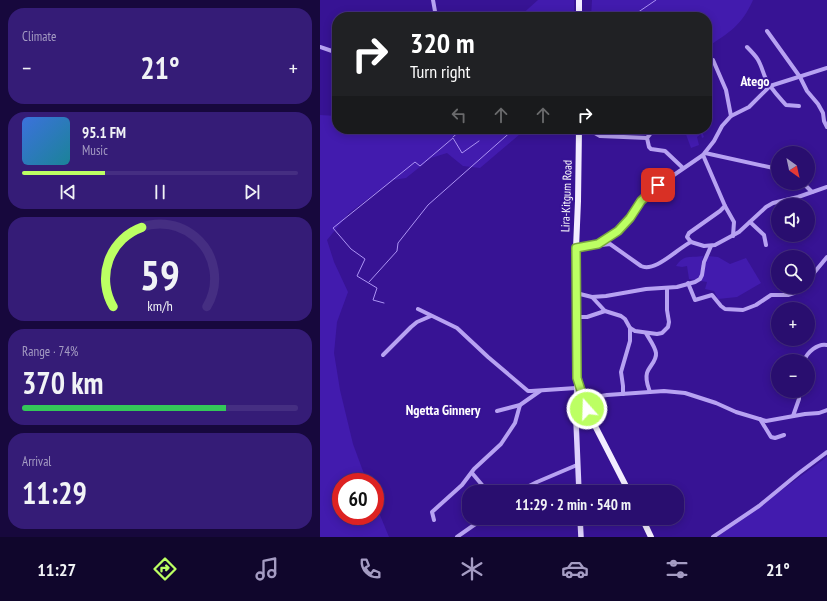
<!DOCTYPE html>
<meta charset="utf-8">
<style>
:root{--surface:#290e6f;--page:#351c77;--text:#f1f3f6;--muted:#a59cc3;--line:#452e82;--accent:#bcff63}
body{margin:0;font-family:"PT Sans Narrow",sans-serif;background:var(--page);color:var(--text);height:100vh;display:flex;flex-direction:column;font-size:15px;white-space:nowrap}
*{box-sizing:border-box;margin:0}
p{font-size:13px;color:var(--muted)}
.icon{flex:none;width:22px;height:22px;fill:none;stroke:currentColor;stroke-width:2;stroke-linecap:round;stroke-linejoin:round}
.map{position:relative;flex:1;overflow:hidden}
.side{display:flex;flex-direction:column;gap:8px;padding:8px;background:#17083d;width:320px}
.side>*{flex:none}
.guide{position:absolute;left:12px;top:12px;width:380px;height:122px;border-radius:16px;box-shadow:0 2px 10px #0003,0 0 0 1px var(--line);background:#202124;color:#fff;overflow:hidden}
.needle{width:26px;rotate:147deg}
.buttons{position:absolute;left:451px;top:146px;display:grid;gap:8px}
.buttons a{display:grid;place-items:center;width:44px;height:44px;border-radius:50%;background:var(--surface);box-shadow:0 2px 10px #0003,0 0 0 1px var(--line);font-size:20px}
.speed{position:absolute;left:12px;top:473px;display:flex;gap:8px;font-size:20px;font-weight:700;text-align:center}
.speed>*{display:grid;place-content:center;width:52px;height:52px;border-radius:50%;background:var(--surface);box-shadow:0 2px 10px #0003,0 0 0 1px var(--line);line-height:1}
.speed .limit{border:6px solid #d22;background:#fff;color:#111}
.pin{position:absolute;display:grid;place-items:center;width:34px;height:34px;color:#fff;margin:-17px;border-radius:8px;box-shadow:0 2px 6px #0006}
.me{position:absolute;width:44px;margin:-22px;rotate:340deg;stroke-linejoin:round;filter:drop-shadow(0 0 3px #0008)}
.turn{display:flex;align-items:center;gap:14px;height:84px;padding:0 12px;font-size:18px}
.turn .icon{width:52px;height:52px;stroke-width:2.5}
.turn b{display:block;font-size:28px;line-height:34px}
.lanes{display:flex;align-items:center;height:38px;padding:0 12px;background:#0003;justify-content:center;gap:20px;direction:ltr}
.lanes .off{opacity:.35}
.big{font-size:30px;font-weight:600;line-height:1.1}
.side .widget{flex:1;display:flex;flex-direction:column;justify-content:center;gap:6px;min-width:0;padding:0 14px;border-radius:16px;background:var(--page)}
.side .dial{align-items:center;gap:0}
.dial svg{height:104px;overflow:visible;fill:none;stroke:var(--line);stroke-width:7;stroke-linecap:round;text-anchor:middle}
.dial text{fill:var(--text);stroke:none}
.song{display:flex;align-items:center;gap:12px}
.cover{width:48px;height:48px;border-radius:6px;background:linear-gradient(135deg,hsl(220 70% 55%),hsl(190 70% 35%))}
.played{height:4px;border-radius:2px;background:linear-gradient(90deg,var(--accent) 30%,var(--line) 30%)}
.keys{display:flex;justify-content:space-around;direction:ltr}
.heat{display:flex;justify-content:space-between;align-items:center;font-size:22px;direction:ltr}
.charge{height:6px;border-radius:3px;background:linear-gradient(90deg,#34c759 74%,var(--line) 0)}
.trip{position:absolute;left:142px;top:485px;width:222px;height:40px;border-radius:16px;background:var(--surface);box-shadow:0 2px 10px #0003,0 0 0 1px var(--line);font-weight:600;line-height:40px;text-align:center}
.tabs{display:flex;height:64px;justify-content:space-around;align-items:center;background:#10062c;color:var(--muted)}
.tabs .icon{width:28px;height:28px}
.tabs .on{color:var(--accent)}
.tabs b{font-size:18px;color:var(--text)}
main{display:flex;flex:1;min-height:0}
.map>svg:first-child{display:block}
</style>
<main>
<section class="side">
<div class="widget"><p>Climate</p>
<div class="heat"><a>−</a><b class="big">21°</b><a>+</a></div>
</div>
<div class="widget">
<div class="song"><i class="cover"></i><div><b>95.1 FM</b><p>Music</p></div></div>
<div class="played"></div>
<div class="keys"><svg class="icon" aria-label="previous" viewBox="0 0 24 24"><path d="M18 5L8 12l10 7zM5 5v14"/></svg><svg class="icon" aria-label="pause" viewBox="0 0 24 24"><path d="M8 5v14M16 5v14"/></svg><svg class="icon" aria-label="next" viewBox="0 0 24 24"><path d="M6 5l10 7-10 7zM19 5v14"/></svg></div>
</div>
<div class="widget dial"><svg viewBox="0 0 100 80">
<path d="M14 69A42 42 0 1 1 86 69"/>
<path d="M14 69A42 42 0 0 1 36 8" stroke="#bcff63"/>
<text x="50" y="56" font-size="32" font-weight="700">59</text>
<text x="50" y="72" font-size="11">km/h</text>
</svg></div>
<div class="widget"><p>Range · 74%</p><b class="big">370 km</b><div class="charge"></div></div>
<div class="widget"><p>Arrival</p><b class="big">11:29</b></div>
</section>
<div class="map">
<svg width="507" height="537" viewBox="0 0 507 537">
<rect width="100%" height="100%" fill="#371394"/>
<g fill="#421bae">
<path d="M218,0h36v17h-55z"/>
<path d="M272,0h161c-11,25 -24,33 -46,47v-30h-116z"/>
<path d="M0,115l17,1v13h189l-46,39 -17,-2 -16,-13 -16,5 -25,20 -13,2 -44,33 -22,27 7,22 14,30 -11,30 -3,31 6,37 13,54 14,38h-26v34h34v-13l14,34h-69z"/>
<path d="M364,129h17l3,8 -2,1 -1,-4 -4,3 2,8 -8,3z"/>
<path d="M383,256l-2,9h4l2,-9 11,1 12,7 16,-6 15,25 -24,14 -19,2 -4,-8 -9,-2 2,-7 -18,-3 -2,-13 -5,1 -6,-1c8,-12 14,-8 27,-10z"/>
<path d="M507,457v80h-110z"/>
</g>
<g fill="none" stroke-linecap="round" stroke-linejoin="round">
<g stroke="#ac93f5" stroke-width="1">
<path d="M311,17l25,-17"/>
<path d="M133,137l9,-8"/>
<path d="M49,282l28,-31 1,-8 30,-38 86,-76"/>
<path d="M64,303l-11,-3 4,-12 -20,-12 8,-17 -14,-10 -18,-21 82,-66 5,4 33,-28 9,15 17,-12"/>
</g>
<g stroke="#b7a2f2" stroke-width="4">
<path d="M113,0l3,17"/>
<path d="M447,31l33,46 7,14 11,13 5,9 1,8 3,6"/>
<path d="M0,47l12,4h5"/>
<path d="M427,47c13,13 12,14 18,30 4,10 14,20 21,28l13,1"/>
<path d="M393,60l13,30 5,26"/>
<path d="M268,129l12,7 47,2"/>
<path d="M334,129l-7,9 2,9 2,2 14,2 18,17"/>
<path d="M385,153l73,16"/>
<path d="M483,183l9,9"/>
<path d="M405,206l9,16 -1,14"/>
<path d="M430,222l14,13 2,10"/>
<path d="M371,242l-4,-5 2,-4 31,-22 5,-5 -22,-51"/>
<path d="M278,245l23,-17 20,-27 11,-11 51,-35 11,-14 8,-15 9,-10 18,-9 21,-21 57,-18"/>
<path d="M256,248l34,-4 31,22c14,7 37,-18 50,-24l13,4 11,-1 24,-13 27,-25 7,-4 25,-6 29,-10"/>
<path d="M488,280l19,-23"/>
<path d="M368,283l7,17 17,-5 9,11 4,3 18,1 13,-5 15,-10h17l6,-2 7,-6"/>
<path d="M256,293l16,4 14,-1 40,-7 31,-2 18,-5 5,-3 2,-4 2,-13 7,-16"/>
<path d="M272,297l13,14 16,5 4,3 5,9 5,3 22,3 5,-1 6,-6 1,-5 -2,-12v-22"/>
<path d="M98,309l39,19 31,29 40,34h3l45,-3"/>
<path d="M257,317h10l18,-6"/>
<path d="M326,333c3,6 9,13 10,20 1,8 -7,13 -9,20 -2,7 1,13 3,19"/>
<path d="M63,355l28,-28 6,-5 14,-6"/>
<path d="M484,361c3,-9 14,-18 23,-16"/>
<path d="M303,394v-8l-2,-14 9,-31v-13"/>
<path d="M263,399l24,-4 57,-4 21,2 31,10 20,9 30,9 39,-7 14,-1 8,-3"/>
<path d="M177,411l23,-6 20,-14"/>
<path d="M473,416l6,-17v-8"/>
<path d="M440,419l11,18 4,1 9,-3"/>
<path d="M152,473l16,19"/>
<path d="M197,492l20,-10 40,-17"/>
<path d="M114,520l-2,-8 30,-27 12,-16 27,-25 14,-21 5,-18"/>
<path d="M137,537l27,-19"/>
<path d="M393,537l46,-31 40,-33 28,-21"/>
</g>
<g stroke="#ddd1fc" stroke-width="5.5">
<path d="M257,378l-1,43 3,71"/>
<path d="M260,518l1,19"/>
</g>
<g stroke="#f3edff" stroke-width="6">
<path d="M259,17v-17"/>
<path d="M259,129l-1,72 -2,47 1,130 6,21 8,19 38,74"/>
<path d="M322,518l9,19"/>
</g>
</g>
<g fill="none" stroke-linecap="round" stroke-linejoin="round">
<g stroke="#7aa640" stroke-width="10">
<path id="route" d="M267,409l-10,-31 -1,-130 22,-4 20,-13 12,-13 11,-17 17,-16"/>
</g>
<use href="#route" stroke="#bcff63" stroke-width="7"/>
</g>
<g text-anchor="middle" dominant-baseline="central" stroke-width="4" stroke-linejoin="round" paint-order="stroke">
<g font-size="12" fill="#fff" stroke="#371394">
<text transform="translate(246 196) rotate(-88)">Lira-Kitgum Road</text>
</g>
<g font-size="14" font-weight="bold" fill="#fff" stroke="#371394">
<text x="435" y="81">Atego</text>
<text x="123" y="410">Ngetta Ginnery</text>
</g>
</g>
</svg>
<div class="buttons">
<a><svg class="needle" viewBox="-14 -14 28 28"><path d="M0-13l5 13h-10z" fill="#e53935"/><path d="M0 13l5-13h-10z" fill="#a59cc3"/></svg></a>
<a><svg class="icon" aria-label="sound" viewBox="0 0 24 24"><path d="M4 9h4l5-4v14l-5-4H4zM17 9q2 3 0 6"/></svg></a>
<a><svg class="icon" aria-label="search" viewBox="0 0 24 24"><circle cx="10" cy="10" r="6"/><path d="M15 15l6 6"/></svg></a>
<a>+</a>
<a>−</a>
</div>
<div class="speed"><div class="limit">60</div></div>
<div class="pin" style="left:338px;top:185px;background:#d93025"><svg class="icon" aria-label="arrive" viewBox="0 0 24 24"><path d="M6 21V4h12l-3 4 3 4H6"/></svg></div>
<svg class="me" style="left:267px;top:409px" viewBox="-20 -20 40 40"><circle r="17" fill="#bcff63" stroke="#fff" stroke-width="3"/><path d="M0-11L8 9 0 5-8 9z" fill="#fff"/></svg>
<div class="trip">11:29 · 2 min · 540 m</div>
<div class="guide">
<div class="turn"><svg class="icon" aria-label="right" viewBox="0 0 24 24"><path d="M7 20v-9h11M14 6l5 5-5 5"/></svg><div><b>320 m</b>Turn right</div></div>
<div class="lanes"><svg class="icon off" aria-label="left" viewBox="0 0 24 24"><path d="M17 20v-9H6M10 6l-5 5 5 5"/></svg><svg class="icon off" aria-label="ahead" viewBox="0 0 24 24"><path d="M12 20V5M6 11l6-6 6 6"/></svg><svg class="icon off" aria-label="ahead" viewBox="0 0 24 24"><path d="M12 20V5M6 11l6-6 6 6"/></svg><svg class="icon" aria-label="right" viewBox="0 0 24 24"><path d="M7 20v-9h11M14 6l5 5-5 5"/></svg></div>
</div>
</div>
</main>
<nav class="tabs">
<b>11:27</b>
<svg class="icon on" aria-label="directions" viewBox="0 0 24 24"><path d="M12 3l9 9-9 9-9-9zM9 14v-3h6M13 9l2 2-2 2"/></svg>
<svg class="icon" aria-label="music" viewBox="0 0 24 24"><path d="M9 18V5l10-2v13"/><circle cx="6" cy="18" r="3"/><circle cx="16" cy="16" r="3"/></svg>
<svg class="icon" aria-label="phone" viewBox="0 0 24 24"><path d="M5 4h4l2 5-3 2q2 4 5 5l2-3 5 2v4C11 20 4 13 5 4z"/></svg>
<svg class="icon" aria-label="climate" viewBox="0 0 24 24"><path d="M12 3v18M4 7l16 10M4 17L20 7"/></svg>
<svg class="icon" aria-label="car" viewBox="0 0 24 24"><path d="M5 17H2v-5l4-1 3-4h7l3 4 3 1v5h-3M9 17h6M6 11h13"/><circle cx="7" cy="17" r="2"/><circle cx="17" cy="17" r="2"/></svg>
<svg class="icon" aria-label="filters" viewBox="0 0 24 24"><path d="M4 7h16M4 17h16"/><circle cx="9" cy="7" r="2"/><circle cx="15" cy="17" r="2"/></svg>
<b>21°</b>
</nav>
